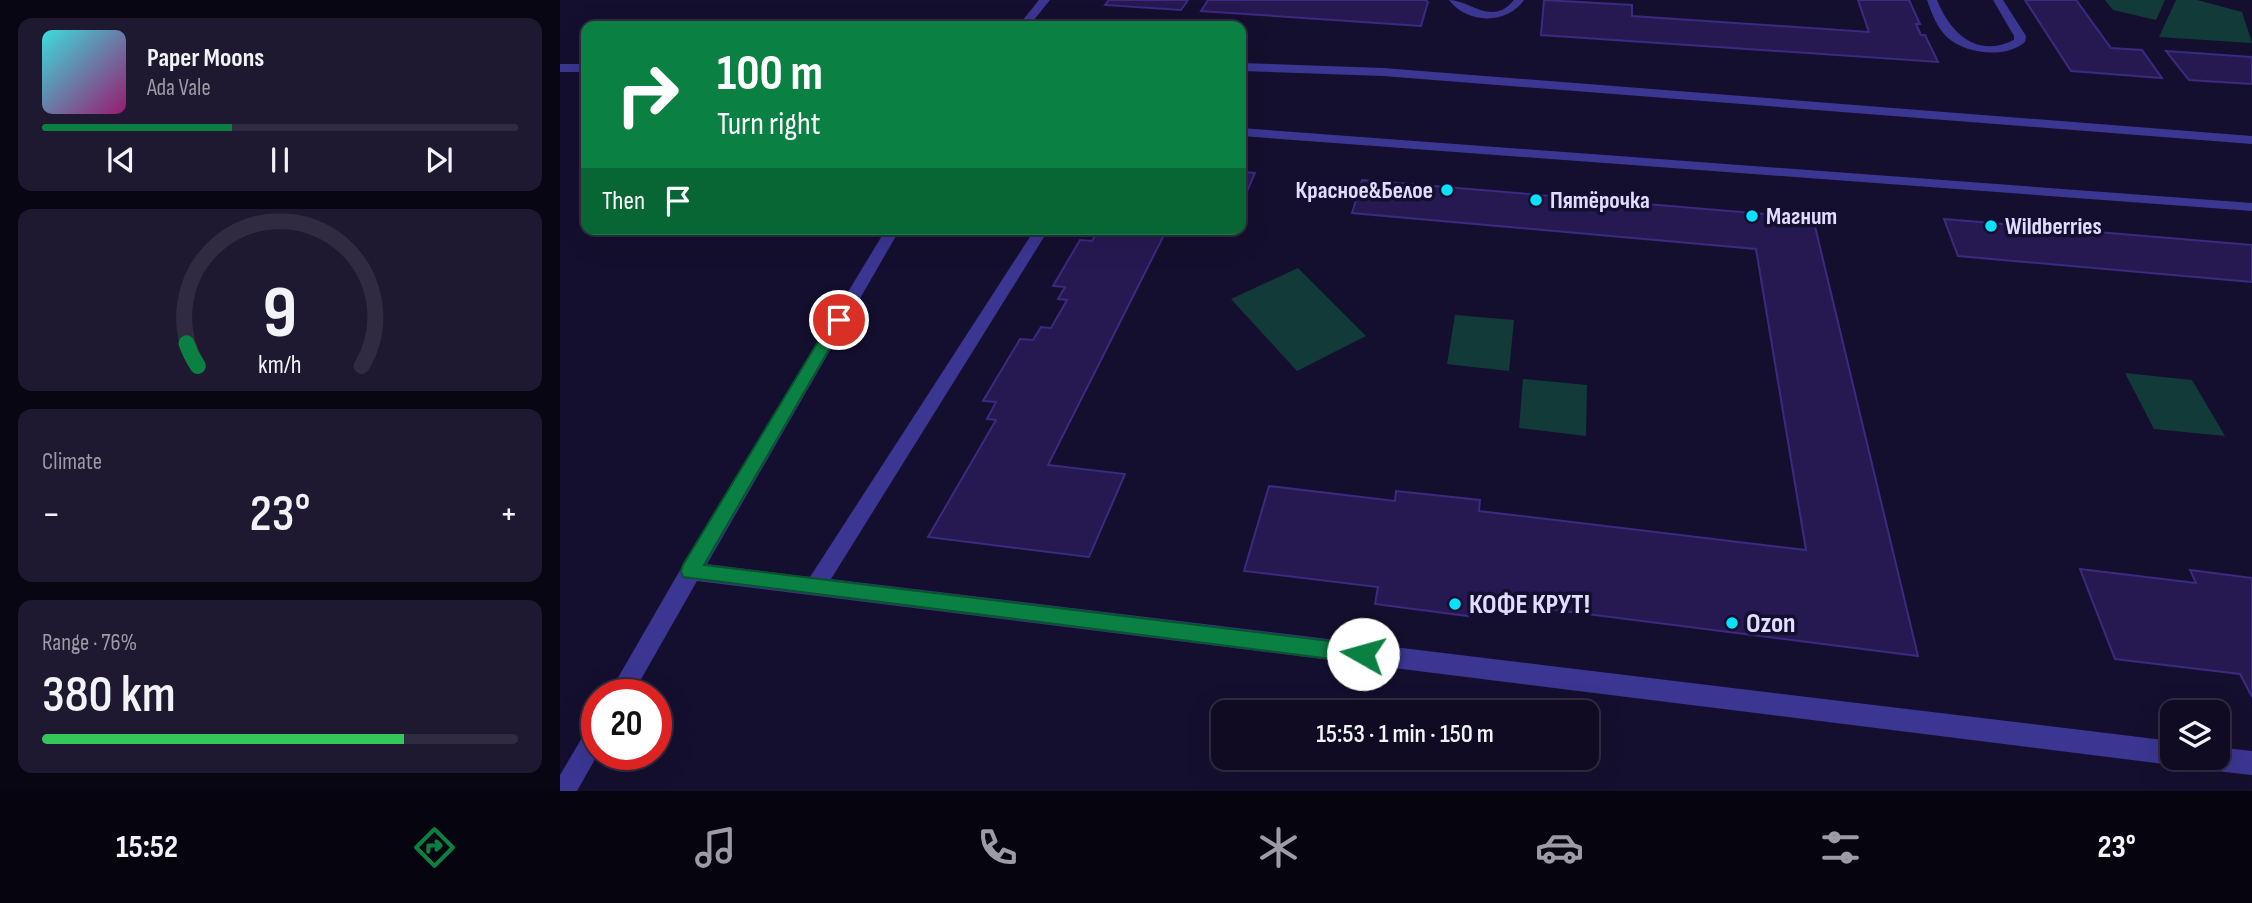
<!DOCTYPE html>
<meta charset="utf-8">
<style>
:root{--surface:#100b23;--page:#1e1930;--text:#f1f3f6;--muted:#9c9ba6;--line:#302b41;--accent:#0b8043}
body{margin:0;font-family:"Sofia Sans Condensed",sans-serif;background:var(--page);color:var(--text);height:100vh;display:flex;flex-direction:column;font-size:26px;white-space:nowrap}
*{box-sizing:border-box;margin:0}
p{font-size:23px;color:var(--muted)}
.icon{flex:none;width:38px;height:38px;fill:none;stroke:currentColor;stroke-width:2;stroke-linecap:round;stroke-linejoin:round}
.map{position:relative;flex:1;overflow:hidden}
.sheet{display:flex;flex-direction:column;gap:18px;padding:18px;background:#090613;width:560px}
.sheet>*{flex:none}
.hud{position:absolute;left:21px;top:21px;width:665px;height:214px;border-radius:14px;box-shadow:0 7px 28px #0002,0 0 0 2px var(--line);background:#0b8043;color:#fff;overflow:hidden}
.controls{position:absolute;left:1600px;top:700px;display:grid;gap:14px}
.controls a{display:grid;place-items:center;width:70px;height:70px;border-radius:14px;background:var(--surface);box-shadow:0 7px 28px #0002,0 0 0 2px var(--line);font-size:35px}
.speed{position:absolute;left:21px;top:679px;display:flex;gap:14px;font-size:35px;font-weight:700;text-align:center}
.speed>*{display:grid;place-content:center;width:91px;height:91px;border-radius:50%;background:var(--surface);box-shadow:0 7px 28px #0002,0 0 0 2px var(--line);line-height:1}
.speed .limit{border:10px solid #d22;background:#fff;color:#111}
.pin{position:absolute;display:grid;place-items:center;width:60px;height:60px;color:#fff;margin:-30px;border:4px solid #fff;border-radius:50%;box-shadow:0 2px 7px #0007}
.me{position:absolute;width:77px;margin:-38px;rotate:277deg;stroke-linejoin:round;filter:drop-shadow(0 0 5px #0008)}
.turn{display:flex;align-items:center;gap:24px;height:147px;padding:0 21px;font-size:32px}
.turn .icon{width:91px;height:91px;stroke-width:2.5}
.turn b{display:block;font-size:49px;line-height:60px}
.then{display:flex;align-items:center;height:66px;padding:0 21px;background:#0003;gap:14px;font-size:26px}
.big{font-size:52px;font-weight:600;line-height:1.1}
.sheet .card{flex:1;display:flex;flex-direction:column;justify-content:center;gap:10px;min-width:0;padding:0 24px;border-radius:14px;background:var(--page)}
.sheet .dial{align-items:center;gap:0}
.dial svg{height:182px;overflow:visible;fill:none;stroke:var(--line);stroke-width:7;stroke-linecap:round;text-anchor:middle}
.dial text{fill:var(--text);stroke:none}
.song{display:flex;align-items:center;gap:21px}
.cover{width:84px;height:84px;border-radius:10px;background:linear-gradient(135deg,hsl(180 70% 55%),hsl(320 70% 35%))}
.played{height:7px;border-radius:4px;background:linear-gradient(90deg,var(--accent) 40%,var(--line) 40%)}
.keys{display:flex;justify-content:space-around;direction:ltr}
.heat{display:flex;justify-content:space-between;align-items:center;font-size:38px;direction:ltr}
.charge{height:10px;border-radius:5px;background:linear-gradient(90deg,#34c759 76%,var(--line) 0)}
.trip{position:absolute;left:651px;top:700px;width:388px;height:70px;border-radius:14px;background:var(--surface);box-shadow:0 7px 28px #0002,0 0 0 2px var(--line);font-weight:600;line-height:70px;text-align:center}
.tab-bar{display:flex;height:112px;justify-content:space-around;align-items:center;background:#06040e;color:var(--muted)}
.tab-bar .icon{width:49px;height:49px}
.tab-bar .active{color:var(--accent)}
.tab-bar b{font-size:32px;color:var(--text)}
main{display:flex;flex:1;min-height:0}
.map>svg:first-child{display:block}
</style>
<main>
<section class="sheet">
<div class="card">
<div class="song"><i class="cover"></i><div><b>Paper Moons</b><p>Ada Vale</p></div></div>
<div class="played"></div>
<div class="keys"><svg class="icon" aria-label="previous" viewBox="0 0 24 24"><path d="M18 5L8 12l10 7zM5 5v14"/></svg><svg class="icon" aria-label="pause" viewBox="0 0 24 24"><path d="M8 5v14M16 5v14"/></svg><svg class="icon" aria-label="next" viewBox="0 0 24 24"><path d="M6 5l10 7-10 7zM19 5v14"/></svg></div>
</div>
<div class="card dial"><svg viewBox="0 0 100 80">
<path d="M14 69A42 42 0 1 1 86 69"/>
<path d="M14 69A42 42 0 0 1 9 59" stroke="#0b8043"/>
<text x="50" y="56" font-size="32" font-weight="700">9</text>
<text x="50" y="72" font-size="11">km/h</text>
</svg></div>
<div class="card"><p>Climate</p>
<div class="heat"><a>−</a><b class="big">23°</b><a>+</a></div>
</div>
<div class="card"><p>Range · 76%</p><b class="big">380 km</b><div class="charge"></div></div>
</section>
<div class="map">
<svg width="1692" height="791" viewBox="0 0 1692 791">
<rect width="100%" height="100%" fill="#150f2f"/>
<g fill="#123a39">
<path d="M1545,0h60l-9,20 -43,-10z"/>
<path d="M1616,0h21l45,12 10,31 -93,-6z"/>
<path d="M738,268l68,68 -69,35 -66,-72z"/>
<path d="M895,315l59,5 -5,51 -62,-7z"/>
<path d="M1565,373l67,7 33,56 -71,-7z"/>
<path d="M963,379l64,6 -1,51 -67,-8z"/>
</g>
<g fill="#261952" stroke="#3c2980" stroke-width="2">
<path d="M549,0h79l-7,10 -76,-5z"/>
<path d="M648,0h217l3,2 -7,24 -220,-15z"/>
<path d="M984,0l88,5v11l237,16 -11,-32h51l11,24h-4l5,11h4l13,27 -397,-27z"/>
<path d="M1465,0h51l35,48 31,2 20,28 -91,-7z"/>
<path d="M1606,51l86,6v27l-63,-4z"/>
<path d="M681,172l14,1 -14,32z"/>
<path d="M802,180l451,38 105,438 -449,-57 -1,17 -47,-6 -46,-6 3,-17 -134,-16 25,-85 126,15 1,-10 84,9 -1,11 327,39 -50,-301 -404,-36z"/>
<path d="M1384,219l308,26v37l-294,-26z"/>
<path d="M539,229h68l-119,236 77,9 -36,83 -161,-20 68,-117 -9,-1 9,-17 -13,-1 37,-62 13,1 8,-13 10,1 16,-28 -9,-1 7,-12 -12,-1 27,-46 12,1z"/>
<path d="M1520,569l116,14 -6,-13 62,8v119l-12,-23 -125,-15z"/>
</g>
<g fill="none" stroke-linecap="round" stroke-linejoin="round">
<g fill="#3b3692" fill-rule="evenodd">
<path d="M479,0h11l-21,26h-11z"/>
<path d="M889,0c21,0 43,27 65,0h10c-17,25 -57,24 -75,0z"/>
<path d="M1367,0h10c13,32 39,59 77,40v-4l-21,-36h10l23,36 -1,6c-19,17 -59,12 -77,-4 -11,-10 -16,-24 -21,-38z"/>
<path d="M681,63l142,5 869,68v8l-869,-68 -142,-5z"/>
<rect x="0" y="64" width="26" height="8"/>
<path d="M681,128l1011,75v8l-1011,-75z"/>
<path d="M326,229h14l-193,335 103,13 225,-348h14l-218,350 1341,162v17h10l-10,7 -1475,-184 -65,114h-24l75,-130z"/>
<path d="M37,723l1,31 -21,37h-17v-16l29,-49z"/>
<path d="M1657,747l35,4v24l-45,-5 -8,-4 -4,-8h22z"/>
</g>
</g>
<path fill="#0b8043" stroke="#07532c" stroke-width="2" d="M279,315l7,5 -142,245 659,80 7,2 3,7 -3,7 -7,2 -680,-86 -2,-6 2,-6 150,-248z"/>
<g fill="#09e2ff" stroke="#150f2f" stroke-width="2.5">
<circle cx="887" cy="190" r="7"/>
<circle cx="976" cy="200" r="7"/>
<circle cx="1192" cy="216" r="7"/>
<circle cx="1431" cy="226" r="7"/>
<circle cx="895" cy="604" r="7"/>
<circle cx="1172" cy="623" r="7"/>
</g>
<g text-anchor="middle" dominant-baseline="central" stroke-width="7" stroke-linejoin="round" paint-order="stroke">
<g font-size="24" font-weight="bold" fill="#e2ddff" stroke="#150f2f" text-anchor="start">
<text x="873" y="190" text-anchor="end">Красное&amp;Белое</text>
<text x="990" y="200">Пятёрочка</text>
<text x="1206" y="216">Магнит</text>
<text x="1445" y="226">Wildberries</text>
</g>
<g font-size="28" font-weight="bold" fill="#e2ddff" stroke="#150f2f" text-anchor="start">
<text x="909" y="604">КОФЕ КРУТ!</text>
<text x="1186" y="623">Ozon</text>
</g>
</g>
</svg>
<div class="controls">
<a><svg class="icon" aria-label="layers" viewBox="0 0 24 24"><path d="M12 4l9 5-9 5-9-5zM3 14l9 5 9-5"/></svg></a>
</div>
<div class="speed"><div class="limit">20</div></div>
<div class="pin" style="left:279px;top:320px;background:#d93025"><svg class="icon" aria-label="arrive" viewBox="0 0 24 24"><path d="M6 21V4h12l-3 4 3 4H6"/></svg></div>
<svg class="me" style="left:803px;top:654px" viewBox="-20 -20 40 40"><circle r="19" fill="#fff"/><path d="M0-13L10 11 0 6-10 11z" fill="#0b8043"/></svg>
<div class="trip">15:53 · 1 min · 150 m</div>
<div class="hud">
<div class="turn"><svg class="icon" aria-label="right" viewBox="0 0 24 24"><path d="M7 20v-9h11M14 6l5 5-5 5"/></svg><div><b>100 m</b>Turn right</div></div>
<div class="then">Then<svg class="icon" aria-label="arrive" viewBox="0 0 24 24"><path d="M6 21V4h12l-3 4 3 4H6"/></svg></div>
</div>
</div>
</main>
<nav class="tab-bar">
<b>15:52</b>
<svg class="icon active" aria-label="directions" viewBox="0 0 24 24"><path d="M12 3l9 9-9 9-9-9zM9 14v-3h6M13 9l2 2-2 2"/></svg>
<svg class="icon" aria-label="music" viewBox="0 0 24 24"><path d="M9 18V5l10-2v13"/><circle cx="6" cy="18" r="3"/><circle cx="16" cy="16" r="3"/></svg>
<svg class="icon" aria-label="phone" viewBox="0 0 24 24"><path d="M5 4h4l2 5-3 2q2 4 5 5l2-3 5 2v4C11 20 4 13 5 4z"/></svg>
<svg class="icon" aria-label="climate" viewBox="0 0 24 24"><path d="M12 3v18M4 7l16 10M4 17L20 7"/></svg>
<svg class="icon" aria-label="car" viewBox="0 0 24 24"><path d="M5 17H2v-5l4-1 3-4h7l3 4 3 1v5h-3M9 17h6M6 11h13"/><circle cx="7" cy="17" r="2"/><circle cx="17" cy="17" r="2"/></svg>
<svg class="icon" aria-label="filters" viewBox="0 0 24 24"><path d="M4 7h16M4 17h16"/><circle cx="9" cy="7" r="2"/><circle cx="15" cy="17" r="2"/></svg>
<b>23°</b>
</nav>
